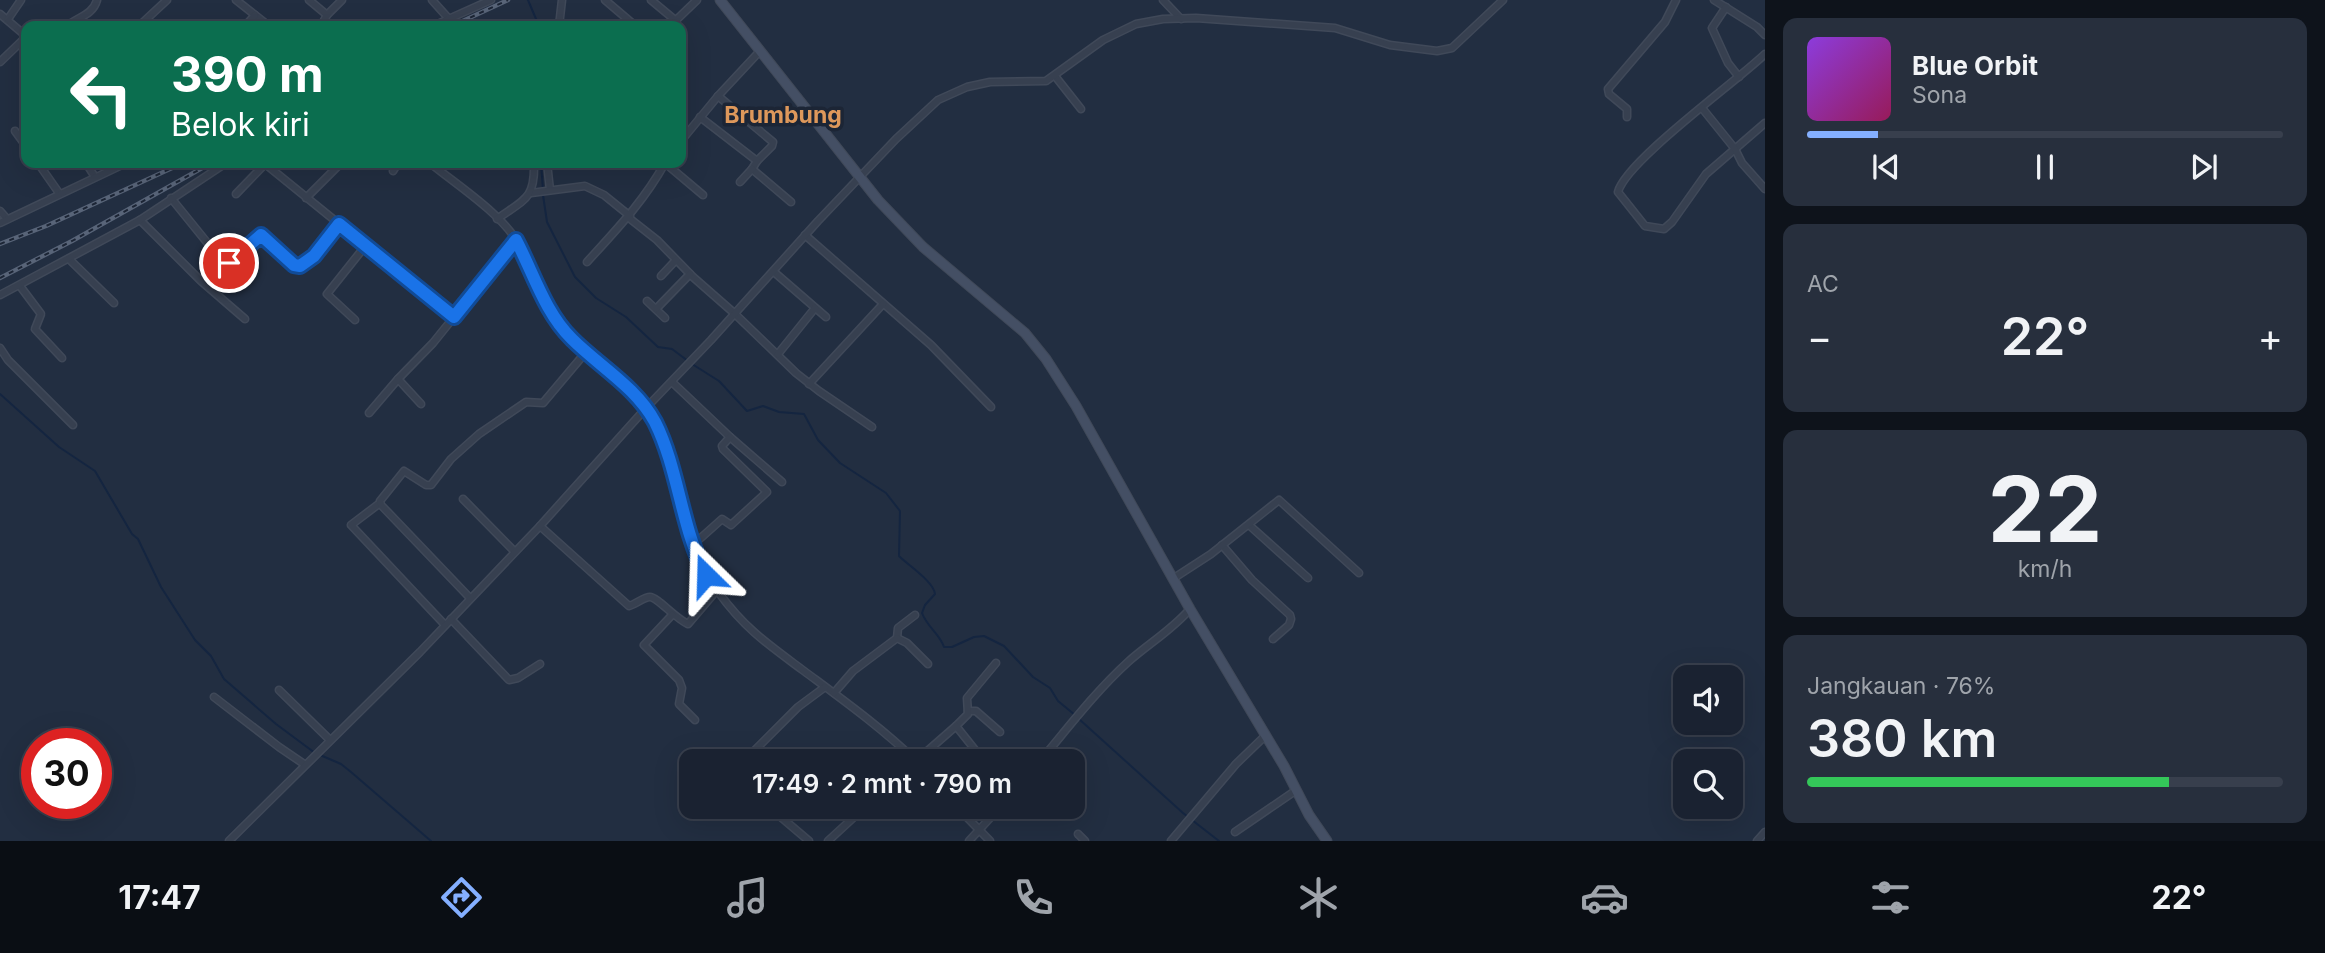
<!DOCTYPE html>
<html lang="id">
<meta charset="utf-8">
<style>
:root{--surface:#1a2231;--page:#272f3d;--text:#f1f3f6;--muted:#9fa4ab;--line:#383f4d;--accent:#84afff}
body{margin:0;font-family:Inter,sans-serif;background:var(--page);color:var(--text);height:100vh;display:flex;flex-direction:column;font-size:26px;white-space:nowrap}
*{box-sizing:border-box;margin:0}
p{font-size:23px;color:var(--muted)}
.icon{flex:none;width:38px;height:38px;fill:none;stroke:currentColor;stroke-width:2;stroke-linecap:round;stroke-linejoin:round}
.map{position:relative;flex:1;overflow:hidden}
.panel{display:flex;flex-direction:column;gap:18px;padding:18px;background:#0e131b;width:560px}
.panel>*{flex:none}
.banner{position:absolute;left:21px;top:21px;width:665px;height:147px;border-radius:14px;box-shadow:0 7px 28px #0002,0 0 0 2px var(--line);background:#0b6e4f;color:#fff;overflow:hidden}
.controls{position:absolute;left:1673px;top:665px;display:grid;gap:14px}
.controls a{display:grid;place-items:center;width:70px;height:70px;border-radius:14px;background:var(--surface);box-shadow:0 7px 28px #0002,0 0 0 2px var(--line);font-size:35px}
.speed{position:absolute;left:21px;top:728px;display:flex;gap:14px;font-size:35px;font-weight:700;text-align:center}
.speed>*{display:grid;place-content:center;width:91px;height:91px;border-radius:50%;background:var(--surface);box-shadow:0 7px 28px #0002,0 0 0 2px var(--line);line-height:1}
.speed .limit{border:10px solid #d22;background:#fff;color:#111}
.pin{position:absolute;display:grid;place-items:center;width:60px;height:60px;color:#fff;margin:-30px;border:4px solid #fff;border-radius:50%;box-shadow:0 2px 7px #0007}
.me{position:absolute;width:77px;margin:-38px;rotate:338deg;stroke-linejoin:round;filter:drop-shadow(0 0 5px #0008)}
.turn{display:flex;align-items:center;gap:24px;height:147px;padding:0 35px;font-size:32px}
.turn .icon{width:91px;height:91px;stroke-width:2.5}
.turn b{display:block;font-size:49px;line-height:60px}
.big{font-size:52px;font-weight:600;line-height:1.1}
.panel .widget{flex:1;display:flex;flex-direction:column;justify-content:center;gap:10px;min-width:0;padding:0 24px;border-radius:14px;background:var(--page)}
.panel .dial{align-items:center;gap:0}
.dial b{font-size:91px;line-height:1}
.song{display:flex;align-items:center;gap:21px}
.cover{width:84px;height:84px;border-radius:10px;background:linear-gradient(135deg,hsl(270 70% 55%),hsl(330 70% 35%))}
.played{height:7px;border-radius:4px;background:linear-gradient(90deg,var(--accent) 15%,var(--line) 15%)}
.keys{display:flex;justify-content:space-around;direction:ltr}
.heat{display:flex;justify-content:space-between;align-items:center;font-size:38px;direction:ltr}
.charge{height:10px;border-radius:5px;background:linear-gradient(90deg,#34c759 76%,var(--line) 0)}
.trip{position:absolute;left:679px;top:749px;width:406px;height:70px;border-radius:14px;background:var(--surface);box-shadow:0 7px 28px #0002,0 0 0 2px var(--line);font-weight:600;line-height:70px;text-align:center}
.dock{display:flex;height:112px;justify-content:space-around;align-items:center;background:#0a0e14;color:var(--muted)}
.dock .icon{width:49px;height:49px}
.dock .on{color:var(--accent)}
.dock b{font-size:32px;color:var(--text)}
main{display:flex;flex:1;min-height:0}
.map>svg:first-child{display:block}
</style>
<main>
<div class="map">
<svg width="1765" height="841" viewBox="0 0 1765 841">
<rect width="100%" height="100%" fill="#222e41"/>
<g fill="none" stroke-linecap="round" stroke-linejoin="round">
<g stroke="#142540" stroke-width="2">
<path d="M528,0l11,26"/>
<path d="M541,163l2,27"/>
<path d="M543,195l4,27 28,55 21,21 30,19 32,30 14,2 16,12"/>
<path d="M692,364l27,17 28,30 16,-5 16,6 25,2 14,26 22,23 46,30 14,18 -1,45c10,10 35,26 36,38l-10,11 -3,8c5,14 18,21 22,34h8l22,-10 10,-1 20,10 29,31 17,11 8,13 17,14"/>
<path d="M0,394l59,53 36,24 37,63 6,5 23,48 34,53 16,16 13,23 52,45 39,29"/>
<path d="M1079,719l104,94 36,28"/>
<path d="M320,755l21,9 10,8 80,69"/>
</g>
<g stroke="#404959" stroke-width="9">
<g id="street">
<path d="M236,0l33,26"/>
<path d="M309,0l18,15"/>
<path d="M432,0l17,19"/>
<path d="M605,0l27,23"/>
<path d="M651,0l24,20"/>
<path d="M1163,0l18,19"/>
<path d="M1714,0l43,27 8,8"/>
<path d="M1726,7l-14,21 16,35 11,14"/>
<path d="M0,14l26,22"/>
<path d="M8,19l13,-19"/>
<path d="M67,26c11,-9 26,-11 30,-26"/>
<path d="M139,26l28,-26"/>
<path d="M245,26l10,-11"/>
<path d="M321,26l6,-11 15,-15"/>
<path d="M433,26l58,-26"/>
<path d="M559,26l3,-26"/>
<path d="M670,26l27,-26"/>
<path d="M1765,54c-29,28 -139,107 -147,138l27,34 19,3 8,-7 34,-48 59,-51"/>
<path d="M0,62l26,-25"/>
<path d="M1055,76l26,33"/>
<path d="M718,96l55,46 -1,4 -15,15"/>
<path d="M1702,108l33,41 7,14 23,26"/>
<path d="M700,117l57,44 -5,8 39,33"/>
<path d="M1627,117v-8l-18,-15 -1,-5 57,-67 11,-22"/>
<path d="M15,131l11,15"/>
<path d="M681,141l37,-45 41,-44"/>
<path d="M38,163l21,30"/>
<path d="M86,163l9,14"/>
<path d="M264,163l190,154"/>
<path d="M430,163c27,22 69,49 87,78 18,30 28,65 51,93 26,32 70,51 88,91 25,54 28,119 63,168 26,36 50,52 85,78 39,29 78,57 112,90"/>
<path d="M547,163l3,27"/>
<path d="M665,163l38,32"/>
<path d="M393,171l5,-8"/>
<path d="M740,182l12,-13"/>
<path d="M531,193l54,-7 19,9 26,21"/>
<path d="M236,194l29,-30"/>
<path d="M171,198l47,58 8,7 35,-28 33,31h6l14,-10 25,-32"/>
<path d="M306,198l35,-35"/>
<path d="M0,211l7,8"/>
<path d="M629,218l28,22 36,37 41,36 62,60 23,18 53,36"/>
<path d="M497,219c28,-20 38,-20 37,-56"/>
<path d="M140,220l61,61 44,38"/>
<path d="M0,223l126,-60"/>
<path d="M805,235l126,110 60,62"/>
<path d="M69,259l45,44"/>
<path d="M587,262c29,-32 57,-61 78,-99"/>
<path d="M218,272l8,-9"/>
<path d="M774,272l52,45"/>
<path d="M661,276l15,-16"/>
<path d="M20,286l21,28 -6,15 27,29"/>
<path d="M0,295l140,-75 86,-57"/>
<path d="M647,301l18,17"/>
<path d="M656,309l34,-35"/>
<path d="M355,320l-28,-26 39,-49"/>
<path d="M0,348l8,12 65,65"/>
<path d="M778,354l37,-46"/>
<path d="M398,379l23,25"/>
<path d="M672,382l58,55 52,45"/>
<path d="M809,384l74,-80"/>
<path d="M369,413l29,-34 35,-36 83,-103"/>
<path d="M463,499l51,52"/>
<path d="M380,503l-29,22 94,100"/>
<path d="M1249,525l59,53"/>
<path d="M540,526l89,80c7,-2 15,-9 21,-9 7,0 26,22 38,27l29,-34"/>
<path d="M694,544l28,-25 9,6 36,-33 -44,-43 -1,-3 8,-9"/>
<path d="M1222,545l30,35 38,35 1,4 -2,6 -16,14"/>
<path d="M1174,578l37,-24 68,-54 80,73"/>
<path d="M470,598l-89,-93 -1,-4 24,-30 22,14h5l20,-26 28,-25 47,-32 17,1 43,-51"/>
<path d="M672,615l-28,30 35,35 3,8 -3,16 16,16"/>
<path d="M451,619l58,61 9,-2 22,-14"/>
<path d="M897,638l1,-10 17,-13"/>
<path d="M279,690l50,49"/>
<path d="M834,693l19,-22 44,-33 10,5 21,21"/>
<path d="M214,697l65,50 25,17"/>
<path d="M968,711h8l24,21"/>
<path d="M956,726l12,-12 -1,-16 29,-35"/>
<path d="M744,761l54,-54 27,-20"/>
<path d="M916,761l40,-35 28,35"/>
<path d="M1040,761c28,-33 55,-69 88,-99 20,-18 44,-32 62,-53"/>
<path d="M769,807l40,34"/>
<path d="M957,807l33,34"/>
<path d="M1235,832l60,-41"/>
<path d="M1078,834l7,7"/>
<path d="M229,841l191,-189 120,-126 106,-118 65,-68 107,-119 78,-82 42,-39 29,-13 23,-5 56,-1 57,-41 33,-16 27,-5 33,-1 139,10 55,17 47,6 15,-3 51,-48"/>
<path d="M828,841l37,-34"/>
<path d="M969,841l31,-34"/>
<path d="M1171,841l65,-77 29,-28"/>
<path d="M1757,841l8,-9"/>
</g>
</g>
<g stroke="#404959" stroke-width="11">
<path id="secondary" d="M720,0l158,200 45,47 102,86 21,26 30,47 114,203 94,157 25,49 18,26"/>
</g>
<use href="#street" stroke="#374050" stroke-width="6"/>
<use href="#secondary" stroke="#444f64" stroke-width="9"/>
<g stroke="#586478" stroke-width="4.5">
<g id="rail">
<path d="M452,26l56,-26"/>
<path d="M0,244l46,-18 137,-63"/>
<path d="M0,278l72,-37 139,-78"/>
</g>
</g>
<use href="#rail" stroke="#1c2535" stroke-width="2" stroke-dasharray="5" stroke-linecap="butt"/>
</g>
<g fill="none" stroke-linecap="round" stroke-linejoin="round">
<g stroke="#114b97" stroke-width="18">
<path id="route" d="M229,263l32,-28 33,30 6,1 14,-10 25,-32 115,93 62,-77c17,32 29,73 56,99 27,27 64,48 83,83 24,48 26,106 51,153"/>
</g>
<use href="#route" stroke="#1a73e8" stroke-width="12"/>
</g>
<g text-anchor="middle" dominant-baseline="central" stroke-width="7" stroke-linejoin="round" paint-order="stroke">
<g font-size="23" font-weight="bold" fill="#de985b" stroke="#1c2535">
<text x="783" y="115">Brumbung</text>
</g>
</g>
</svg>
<div class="controls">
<a><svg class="icon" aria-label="sound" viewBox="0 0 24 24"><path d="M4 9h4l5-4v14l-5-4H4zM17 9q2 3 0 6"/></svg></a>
<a><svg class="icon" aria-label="search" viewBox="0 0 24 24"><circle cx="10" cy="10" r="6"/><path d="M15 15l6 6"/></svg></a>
</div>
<div class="speed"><div class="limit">30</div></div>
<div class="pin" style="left:229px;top:263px;background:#d93025"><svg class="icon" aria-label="arrive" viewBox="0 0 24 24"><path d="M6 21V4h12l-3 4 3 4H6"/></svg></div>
<svg class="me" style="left:706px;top:575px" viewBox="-20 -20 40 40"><path d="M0-17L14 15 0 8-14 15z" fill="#1a73e8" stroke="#fff" stroke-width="4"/></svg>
<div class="trip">17:49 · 2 mnt · 790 m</div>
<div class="banner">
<div class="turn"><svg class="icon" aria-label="left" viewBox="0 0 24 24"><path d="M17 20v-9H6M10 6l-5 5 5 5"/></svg><div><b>390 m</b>Belok kiri</div></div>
</div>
</div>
<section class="panel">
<div class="widget">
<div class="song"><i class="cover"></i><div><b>Blue Orbit</b><p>Sona</p></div></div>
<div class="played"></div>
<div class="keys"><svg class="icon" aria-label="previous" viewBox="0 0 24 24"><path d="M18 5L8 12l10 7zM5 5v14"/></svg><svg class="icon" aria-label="pause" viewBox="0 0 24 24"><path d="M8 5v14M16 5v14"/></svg><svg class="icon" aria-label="next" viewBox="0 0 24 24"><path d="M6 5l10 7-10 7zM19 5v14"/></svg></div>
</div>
<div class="widget"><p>AC</p>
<div class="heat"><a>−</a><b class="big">22°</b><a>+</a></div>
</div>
<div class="widget dial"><b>22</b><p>km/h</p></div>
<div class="widget"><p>Jangkauan · 76%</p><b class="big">380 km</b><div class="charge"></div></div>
</section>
</main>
<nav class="dock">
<b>17:47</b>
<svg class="icon on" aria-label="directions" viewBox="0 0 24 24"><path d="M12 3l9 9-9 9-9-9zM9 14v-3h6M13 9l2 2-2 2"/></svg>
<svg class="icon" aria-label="music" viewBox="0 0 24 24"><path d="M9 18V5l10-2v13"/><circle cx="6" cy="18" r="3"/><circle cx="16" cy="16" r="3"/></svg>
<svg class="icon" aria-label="phone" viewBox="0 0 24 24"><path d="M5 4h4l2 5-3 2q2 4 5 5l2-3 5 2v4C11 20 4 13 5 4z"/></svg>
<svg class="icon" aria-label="climate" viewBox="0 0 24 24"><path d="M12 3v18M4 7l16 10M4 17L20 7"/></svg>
<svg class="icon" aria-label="car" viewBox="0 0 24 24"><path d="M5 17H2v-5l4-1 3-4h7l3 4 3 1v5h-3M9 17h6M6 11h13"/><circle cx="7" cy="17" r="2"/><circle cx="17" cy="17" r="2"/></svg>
<svg class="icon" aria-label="filters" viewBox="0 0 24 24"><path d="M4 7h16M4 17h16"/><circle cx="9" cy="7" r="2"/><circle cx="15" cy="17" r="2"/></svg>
<b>22°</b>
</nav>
